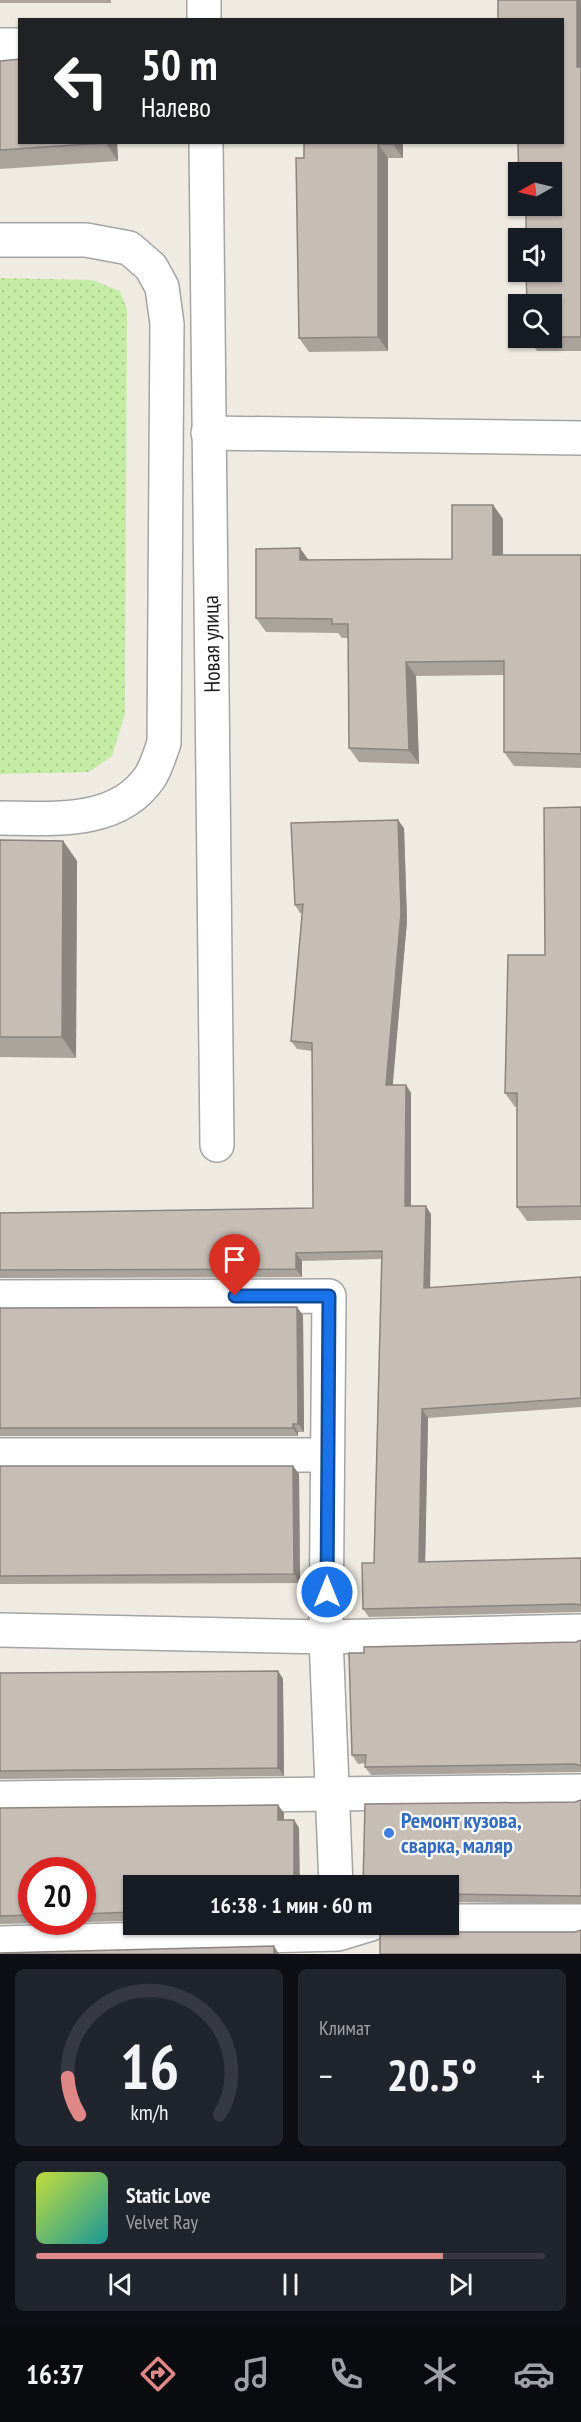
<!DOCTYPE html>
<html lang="ru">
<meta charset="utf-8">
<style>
:root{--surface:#171b24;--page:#20242c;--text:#f1f3f6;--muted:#9ea1a6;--line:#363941;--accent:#df8887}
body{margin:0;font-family:"PT Sans Narrow",sans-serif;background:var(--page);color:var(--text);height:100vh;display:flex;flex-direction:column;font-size:22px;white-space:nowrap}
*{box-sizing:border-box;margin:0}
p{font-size:20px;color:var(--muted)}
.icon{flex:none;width:33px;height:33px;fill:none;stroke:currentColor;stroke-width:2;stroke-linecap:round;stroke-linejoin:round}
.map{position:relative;height:1954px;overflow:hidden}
.panel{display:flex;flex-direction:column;gap:15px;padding:15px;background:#0d0f14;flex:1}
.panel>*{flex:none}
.banner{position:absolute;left:18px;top:18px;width:546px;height:126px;border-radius:0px;box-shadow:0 2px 4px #0004;background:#202124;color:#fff;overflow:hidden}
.needle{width:39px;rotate:262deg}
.controls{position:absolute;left:508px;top:162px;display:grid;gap:12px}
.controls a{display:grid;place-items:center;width:54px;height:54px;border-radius:0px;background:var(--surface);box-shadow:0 2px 4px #0004;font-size:30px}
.speed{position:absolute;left:18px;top:1857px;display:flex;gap:12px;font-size:30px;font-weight:700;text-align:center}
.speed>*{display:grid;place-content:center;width:78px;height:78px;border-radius:50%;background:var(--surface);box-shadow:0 2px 4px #0004;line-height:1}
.speed .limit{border:9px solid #d22;background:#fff;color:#111}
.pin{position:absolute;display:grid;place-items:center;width:51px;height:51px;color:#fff;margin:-62px -26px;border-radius:50% 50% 50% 0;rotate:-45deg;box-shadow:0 0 6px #0007}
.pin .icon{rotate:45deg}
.me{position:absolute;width:66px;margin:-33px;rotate:0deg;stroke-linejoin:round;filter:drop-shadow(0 0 4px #0008)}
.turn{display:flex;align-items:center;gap:21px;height:126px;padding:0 24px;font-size:27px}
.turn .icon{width:78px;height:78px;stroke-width:2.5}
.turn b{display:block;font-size:42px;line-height:51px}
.big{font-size:45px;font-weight:700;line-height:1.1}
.panel .card{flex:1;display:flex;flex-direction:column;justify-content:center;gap:9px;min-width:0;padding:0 21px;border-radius:9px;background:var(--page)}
.panel .dial{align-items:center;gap:0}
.dial svg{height:156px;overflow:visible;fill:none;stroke:var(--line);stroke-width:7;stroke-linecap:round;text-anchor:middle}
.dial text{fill:var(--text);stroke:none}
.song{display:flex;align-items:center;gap:18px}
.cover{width:72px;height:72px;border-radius:9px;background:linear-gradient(135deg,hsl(70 70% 55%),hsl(180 70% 35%))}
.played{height:6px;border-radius:3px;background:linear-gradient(90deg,var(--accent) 80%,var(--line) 80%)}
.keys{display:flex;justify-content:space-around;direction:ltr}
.heat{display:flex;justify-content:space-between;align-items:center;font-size:33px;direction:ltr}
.panel .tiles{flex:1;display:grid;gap:15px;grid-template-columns:1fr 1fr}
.card:last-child{grid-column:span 2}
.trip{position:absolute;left:123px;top:1875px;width:336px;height:60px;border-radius:0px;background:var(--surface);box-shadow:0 2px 4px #0004;font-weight:700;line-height:60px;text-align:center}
.tabs{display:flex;height:96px;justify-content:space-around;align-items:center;background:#090b0e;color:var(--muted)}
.tabs .icon{width:42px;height:42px}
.tabs .active{color:var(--accent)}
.tabs b{font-size:27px;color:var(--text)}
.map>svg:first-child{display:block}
</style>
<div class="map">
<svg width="581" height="1954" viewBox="0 0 581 1954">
<defs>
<pattern id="grass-dots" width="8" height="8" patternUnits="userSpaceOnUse" patternTransform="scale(1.5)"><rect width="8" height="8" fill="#c5eca4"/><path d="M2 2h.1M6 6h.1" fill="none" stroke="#a9ca8d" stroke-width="1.8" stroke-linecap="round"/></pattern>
</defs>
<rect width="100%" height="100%" fill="#efebe2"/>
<path fill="url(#grass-dots)" d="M0,278l92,2 28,11 7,18 -2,405 -13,42 -23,16 -89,2z"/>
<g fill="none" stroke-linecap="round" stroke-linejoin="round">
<g stroke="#a4a4a4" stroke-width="36">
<g id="minor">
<path d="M204,0v20"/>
<path d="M0,45h20"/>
<path d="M206,142l11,1003"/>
<path d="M0,240h86l43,8 22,19 11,20 5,37 -3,419c-4,11 -8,25 -14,34 -33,49 -99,41 -150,41"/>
<path d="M208,433l373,5"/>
<path d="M0,1297l329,-1 -3,341 10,249"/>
<path d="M0,1455h327"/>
<path d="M0,1630l326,7 255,-6"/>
<path d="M0,1798l581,-7"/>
<path d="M448,1921h133"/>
<path d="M0,1943l338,-9 33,-10"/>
</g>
</g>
<use href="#minor" stroke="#fff" stroke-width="33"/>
</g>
<g fill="#aaa39c" fill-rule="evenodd">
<rect x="0" y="0" width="111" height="3"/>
<path d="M498,0h83v351h-44l-10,-13h25v-34h-25l-1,-32h26v-34h-26v-32h26v-34h-33v19l-1,-49h44v-122h-64z"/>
<path d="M0,61l20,81h97l1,19 -118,8z"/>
<path d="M304,142h99v16h-15v193l-79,1 -10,-14z"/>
<path d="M493,505l10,14v36h78v213l-67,-2 -10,-14v-77l-88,1 3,88 -60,-2 -10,-14 -1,-110h-6l-4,-5 -72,-1 -10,-14 53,-58 143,-1z"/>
<path d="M581,807v413l-54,1 -10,-14v-100h-2l-10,-14 40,-138z"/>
<path d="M404,828l3,93 -15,164h14l5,8v113l20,8 -1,74 151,-11v130l-153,11 -3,144 156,-4v54l-212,5 -6,-8 11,-46 8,-304 -80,2v16l-302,1v-65l313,-5 -1,-157 -15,-2 -6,-8 11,-128h-2l-5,-8z"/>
<path d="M0,840l63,1 14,20 -1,197 -76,-1z"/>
<path d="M0,1308l303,7 1,117h-6v4h-298z"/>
<path d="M0,1466h293l6,8 1,109 -300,1z"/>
<path d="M581,1640v132l-210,3 -6,-8v-4l-7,1 -6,-9 224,-113z"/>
<path d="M278,1671l5,8 1,97 -284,3v-106z"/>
<path d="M581,1800v104l-133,-2v-16l127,-84z"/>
<path d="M0,1808l284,5v7h10l5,8 -165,58v35l-134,3zM32,1870h50v52h-50z"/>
</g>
<g fill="#8b847f">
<path d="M577,0h4v73l-4,-6z"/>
<path d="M105,142h12l1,19z"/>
<path d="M393,142h10v16l-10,-14z"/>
<path d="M378,144l10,14v193l-10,-14z"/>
<path d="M493,505l10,14v50l-10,-14z"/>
<path d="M300,548l10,14 -10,-2z"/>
<path d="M406,662l10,14 3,88 -10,-14z"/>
<path d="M398,820l6,8 3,93 -15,173 -6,-9z"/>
<path d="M63,841l14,20 -1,197 -14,-21z"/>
<path d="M406,1085l5,8v121l-6,-8z"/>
<path d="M426,1206l5,8 -1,82 -6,-8z"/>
<path d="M296,1253l6,8v16l-6,-8z"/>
<path d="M297,1307l6,8 1,117 -6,-8z"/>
<path d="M422,1409l6,9 -3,152 -6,-8z"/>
<path d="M293,1424l5,8v4l-5,-8z"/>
<path d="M293,1466l6,8 1,109 -6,-9z"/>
<path d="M278,1671l5,8 1,97 -6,-8z"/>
<path d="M278,1805l6,8v15l-6,-8z"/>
<path d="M294,1820l5,8 1,58h-6z"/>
<path d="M274,1946l5,8h-5z"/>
</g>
<g fill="#c6bdb5" stroke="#8b847f" stroke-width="1.5">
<path d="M498,0h79v67h4v270h-29v-33h-25l-1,-32h26v-34h-26v-32h26v-34h-33v19l-1,-49h44v-122h-64z"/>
<path d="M20,59v83l85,1 -105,7v-89z"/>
<path d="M304,142h89v2h-15v193l-79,1 -3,-180h8z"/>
<path d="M452,505h41v50h88v199l-77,-2v-91l-98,1 3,88 -60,-2 -1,-124h-16v-5l-76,-1v-69l44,-1v12l152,-1z"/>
<path d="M581,807v399l-64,1v-114h-12l3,-138h37l-1,-147z"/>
<path d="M398,820l3,93 -15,172h20l-1,121h21l-2,82 157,-11v121l-159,11 -3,153 162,-4v47l-6,-1 -212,5 -1,-46h12l8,-312 -86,2v16l-296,1v-57l313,-5 -1,-165 -21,-2 12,-137 -8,1 -4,-82z"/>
<path d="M0,840l63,1 -1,196h-62z"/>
<path d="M297,1307l1,117h-5v4h-293v-120z"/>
<path d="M0,1466h293l1,108 -294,2z"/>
<path d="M581,1640v126l-6,-2 -210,3 1,-12h-14l-3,-102h15v-6l212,-5z"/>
<path d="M278,1671v97l-278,3v-98z"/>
<path d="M581,1800v96l-133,-2v-8h-85l2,-82 210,-2z"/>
<path d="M278,1805v15h16v66h-160v26l-52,2v-44h-50v45l-32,1v-108z"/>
<path d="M380,1924h48l4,5 10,3h133l6,-2v24h-201z"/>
<path d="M274,1946v8h-274v-1z"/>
</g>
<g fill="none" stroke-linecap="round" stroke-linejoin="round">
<g stroke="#114b97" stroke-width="15">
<path id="route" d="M235,1296h94l-2,296"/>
</g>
<use href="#route" stroke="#1a73e8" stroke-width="10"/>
</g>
<circle fill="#3f7fe0" stroke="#fff" stroke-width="2" cx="389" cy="1833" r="6"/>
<g text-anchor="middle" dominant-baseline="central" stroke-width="4.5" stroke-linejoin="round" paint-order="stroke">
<g font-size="22" fill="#1d1d1d" stroke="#fff">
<text transform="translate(211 644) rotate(-91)">Новая улица</text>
</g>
<g font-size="22" font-weight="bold" fill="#366cbe" stroke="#fff" text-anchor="start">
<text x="401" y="1820">Ремонт кузова,<tspan x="401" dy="25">сварка, маляр</tspan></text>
</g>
</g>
</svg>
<div class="controls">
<a><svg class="needle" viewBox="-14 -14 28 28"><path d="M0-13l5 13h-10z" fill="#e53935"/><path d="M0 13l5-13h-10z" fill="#9ea1a6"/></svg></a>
<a><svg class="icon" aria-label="sound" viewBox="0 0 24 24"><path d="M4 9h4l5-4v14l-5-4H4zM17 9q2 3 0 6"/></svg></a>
<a><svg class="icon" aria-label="search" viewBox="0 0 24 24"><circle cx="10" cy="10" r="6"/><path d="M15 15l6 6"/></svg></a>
</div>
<div class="speed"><div class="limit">20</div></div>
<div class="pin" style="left:235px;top:1296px;background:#d93025"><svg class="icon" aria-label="arrive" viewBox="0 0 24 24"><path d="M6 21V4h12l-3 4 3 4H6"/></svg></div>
<svg class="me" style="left:327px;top:1592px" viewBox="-20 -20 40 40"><circle r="17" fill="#1a73e8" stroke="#fff" stroke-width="3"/><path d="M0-11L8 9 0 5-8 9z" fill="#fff"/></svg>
<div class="trip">16:38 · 1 мин · 60 m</div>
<div class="banner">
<div class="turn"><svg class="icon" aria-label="left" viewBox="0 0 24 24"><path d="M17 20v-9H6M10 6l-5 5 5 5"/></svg><div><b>50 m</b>Налево</div></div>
</div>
</div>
<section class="panel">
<div class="tiles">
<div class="card dial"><svg viewBox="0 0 100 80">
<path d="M14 69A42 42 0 1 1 86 69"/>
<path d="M14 69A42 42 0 0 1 8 50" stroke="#df8887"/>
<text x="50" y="56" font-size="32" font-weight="700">16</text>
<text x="50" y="72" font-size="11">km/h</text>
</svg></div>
<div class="card"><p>Климат</p>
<div class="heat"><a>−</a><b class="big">20.5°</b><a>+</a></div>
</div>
<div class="card">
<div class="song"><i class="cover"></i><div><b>Static Love</b><p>Velvet Ray</p></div></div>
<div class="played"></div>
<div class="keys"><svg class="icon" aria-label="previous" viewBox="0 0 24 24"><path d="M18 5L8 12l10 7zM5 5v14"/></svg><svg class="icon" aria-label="pause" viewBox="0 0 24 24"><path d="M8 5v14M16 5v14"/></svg><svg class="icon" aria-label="next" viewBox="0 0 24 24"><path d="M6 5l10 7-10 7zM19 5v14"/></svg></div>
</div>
</div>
</section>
<nav class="tabs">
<b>16:37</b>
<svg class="icon active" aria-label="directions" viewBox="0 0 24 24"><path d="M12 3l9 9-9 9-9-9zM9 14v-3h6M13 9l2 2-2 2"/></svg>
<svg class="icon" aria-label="music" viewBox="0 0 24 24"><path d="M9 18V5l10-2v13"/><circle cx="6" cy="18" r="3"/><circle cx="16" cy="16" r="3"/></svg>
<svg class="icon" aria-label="phone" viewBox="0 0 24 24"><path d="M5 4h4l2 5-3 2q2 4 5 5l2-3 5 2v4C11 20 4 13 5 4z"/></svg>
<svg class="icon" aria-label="climate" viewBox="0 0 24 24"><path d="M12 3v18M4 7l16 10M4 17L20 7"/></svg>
<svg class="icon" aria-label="car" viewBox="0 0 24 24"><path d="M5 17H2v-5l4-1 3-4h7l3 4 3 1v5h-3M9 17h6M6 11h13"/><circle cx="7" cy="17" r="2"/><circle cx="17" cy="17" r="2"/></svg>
</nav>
